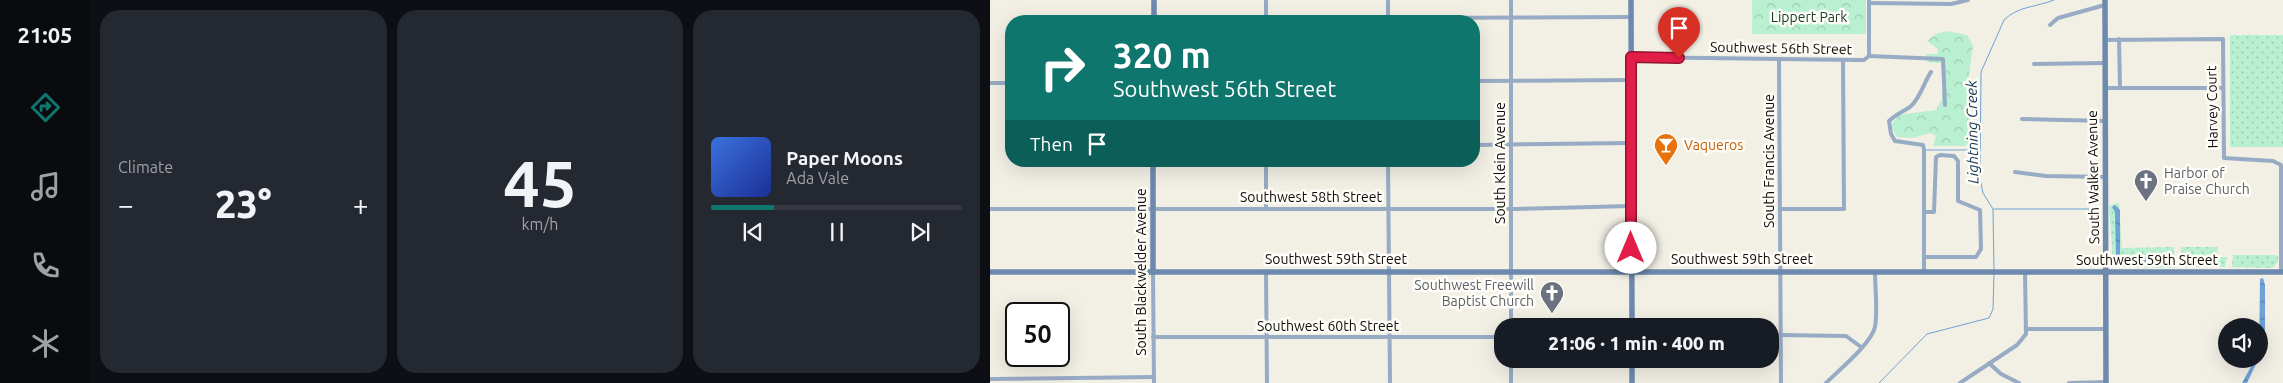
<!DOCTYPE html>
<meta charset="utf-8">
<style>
:root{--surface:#171b24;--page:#242831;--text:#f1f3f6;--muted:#9ea1a6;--line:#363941;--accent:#0f766e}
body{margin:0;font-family:Ubuntu,sans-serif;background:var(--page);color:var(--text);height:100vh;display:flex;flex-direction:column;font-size:19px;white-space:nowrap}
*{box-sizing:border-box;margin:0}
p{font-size:16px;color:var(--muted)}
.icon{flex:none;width:28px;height:28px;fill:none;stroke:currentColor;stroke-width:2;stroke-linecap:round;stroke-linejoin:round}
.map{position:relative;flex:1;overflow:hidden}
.drawer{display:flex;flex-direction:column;gap:10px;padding:10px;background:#0d0f14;width:900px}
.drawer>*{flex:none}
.hud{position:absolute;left:15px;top:15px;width:475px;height:152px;border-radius:20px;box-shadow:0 5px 20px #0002;background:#0f766e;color:#fff;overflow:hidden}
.tools{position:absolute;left:1228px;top:318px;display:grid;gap:10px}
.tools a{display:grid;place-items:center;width:50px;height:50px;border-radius:50%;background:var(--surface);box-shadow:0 5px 20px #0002;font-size:25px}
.speed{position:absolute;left:15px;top:302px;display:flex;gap:10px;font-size:25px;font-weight:700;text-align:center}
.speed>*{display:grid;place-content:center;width:65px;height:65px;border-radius:50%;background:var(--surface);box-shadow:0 5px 20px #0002;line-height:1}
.speed .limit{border:2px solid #111;border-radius:8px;background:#fff;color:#111}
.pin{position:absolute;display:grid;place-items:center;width:42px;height:42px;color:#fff;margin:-51px -21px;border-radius:50% 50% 50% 0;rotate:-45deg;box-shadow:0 0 5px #0007}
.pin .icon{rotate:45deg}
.me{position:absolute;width:55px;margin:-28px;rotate:0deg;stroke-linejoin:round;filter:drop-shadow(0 0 4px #0008)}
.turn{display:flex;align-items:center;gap:18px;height:105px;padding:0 25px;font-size:22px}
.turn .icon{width:65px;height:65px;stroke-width:2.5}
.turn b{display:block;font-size:35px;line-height:42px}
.then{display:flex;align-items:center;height:48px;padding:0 25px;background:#0003;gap:10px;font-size:19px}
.big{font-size:38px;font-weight:800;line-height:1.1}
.drawer .card{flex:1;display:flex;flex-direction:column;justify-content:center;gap:8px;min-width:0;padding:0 18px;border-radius:20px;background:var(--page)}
.drawer .dial{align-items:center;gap:0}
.dial b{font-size:65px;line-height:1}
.song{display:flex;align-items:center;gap:15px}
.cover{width:60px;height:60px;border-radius:8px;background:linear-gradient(135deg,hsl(220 70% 55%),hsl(230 70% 35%))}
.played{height:5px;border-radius:2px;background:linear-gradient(90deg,var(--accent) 25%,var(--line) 25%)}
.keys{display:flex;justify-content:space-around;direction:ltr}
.heat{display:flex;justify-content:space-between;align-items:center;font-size:28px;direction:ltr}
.drawer .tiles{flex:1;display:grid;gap:10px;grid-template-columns:repeat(3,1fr)}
.trip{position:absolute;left:504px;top:318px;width:285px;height:50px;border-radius:20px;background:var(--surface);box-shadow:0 5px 20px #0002;font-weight:800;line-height:50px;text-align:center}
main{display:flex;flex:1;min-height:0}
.tabs{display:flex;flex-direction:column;width:90px;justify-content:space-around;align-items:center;background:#090b0e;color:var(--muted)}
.tabs .icon{width:35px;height:35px}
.tabs .active{color:var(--accent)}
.tabs b{font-size:22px;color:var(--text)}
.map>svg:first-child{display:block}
</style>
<main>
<nav class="tabs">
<b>21:05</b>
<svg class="icon active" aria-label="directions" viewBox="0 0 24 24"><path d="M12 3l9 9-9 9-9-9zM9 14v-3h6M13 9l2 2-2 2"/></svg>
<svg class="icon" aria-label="music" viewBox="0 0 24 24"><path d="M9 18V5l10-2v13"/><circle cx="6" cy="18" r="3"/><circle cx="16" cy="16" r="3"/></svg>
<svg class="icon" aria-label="phone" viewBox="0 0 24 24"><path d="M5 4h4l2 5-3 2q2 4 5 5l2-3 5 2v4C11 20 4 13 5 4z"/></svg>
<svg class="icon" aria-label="climate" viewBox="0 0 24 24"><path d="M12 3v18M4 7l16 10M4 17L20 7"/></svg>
</nav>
<section class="drawer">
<div class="tiles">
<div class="card"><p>Climate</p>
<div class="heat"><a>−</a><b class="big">23°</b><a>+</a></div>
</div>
<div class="card dial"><b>45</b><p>km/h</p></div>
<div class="card">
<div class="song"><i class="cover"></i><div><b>Paper Moons</b><p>Ada Vale</p></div></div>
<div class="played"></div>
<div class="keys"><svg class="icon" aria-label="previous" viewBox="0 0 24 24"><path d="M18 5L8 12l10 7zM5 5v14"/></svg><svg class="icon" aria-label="pause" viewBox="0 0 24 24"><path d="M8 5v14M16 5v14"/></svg><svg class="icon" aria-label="next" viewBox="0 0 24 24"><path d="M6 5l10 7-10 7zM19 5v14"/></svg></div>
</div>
</div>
</section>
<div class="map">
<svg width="1293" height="383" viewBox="0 0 1293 383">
<defs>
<pattern id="grass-dots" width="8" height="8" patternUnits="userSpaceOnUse" patternTransform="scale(1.25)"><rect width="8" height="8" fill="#b9f0d2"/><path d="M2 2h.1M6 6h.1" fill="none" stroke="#9ecdb3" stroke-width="1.8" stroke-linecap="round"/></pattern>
<pattern id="forest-crowns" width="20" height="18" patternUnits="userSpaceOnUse" patternTransform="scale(1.25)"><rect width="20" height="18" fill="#b9f0d2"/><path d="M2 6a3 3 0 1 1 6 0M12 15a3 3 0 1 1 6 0" fill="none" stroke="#9ecdb3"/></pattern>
<pattern id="water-ripples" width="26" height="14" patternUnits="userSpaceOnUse" patternTransform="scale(1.25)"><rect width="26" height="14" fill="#6fa2d6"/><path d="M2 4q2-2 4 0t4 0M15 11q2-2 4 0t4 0" fill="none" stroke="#5a82ac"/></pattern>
</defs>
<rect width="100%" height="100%" fill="#f2efe5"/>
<g fill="url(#grass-dots)">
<rect x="1240" y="35" width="53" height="112"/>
<path d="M1129,203l3,45 52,-1 1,21 -56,-1 -6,-3 -4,-58 3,-2z"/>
<path d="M1191,247h36l2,10h8l-2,10h-44z"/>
<path d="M1243,255h42l3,1v6l-6,6 -40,-1z"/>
</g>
<g fill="url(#forest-crowns)">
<rect x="762" y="0" width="114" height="34"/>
<path d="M957,31l20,4 6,11 -5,35 4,62 -7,3h-32l3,-10 -5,-3 -19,5 -15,-1 -6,-11 7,-11 38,-5 6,-11v-36l-15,-1 -1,-8h11l1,-5 -11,-8 9,-7z"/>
</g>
<g fill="url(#water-ripples)">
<path d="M1125,205l5,5v45l3,3h48v4h-49l-6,-4 -1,-46 -3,-5z"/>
<path d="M1273,278l2,7v60l-18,38h-5l13,-24h4l1,-80z"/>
</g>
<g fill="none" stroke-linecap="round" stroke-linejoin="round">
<g stroke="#6fa2d6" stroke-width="1">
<path d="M935,150h54"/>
<path d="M1004,209h105"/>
<path d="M1004,270l-1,-61 -10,-16 -3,-14 1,-107 23,-52c14,-14 33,-13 50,-20"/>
<path d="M889,383l48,-49 62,-16 4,-9 1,-35"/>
</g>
<g stroke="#98abc4" stroke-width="4">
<path d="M276,0v20"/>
<path d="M398,0v20"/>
<path d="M521,0v326"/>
<path d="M879,0v56"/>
<path d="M879,3l82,1 17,-4"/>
<path d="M164,19l477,-2"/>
<path d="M1060,25l8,-7 47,-13"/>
<path d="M1129,39l1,49"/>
<path d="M1115,40l118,-1 1,119 49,3 8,4v107"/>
<path d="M879,56l74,3 2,46"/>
<path d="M641,57l228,3h5l5,-4"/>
<path d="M789,60l2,323"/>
<path d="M1044,64l71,-1"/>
<path d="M484,81l157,-1"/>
<path d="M0,83h21"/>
<path d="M1115,88h118"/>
<path d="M1032,119l83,2"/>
<path d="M484,145l157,-2"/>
<path d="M276,161v48"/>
<path d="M398,161l2,222"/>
<path d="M1025,172l31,4 59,1"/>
<path d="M0,209h522l119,-3"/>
<path d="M791,209h63l-1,-149"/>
<path d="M934,212h10l2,-55 4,-2 14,1 4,5v40l22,9 1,39 -5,8h-52"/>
<path d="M163,272l1,111"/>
<path d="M276,272l1,111"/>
<path d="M934,272v-122l-1,-5 -28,-4 -4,-7 -2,-13c7,-7 13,-9 21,-14 10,-8 14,-25 21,-35"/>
<path d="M1037,329h79"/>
<path d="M790,335l66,1 15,11"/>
<path d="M163,337h349"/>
<path d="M999,363l12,11 18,9"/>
<path d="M0,379l164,-2"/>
<path d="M521,383v-24"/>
<path d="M836,383c13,-13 45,-39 49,-56 3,-18 0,-37 0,-55"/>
<path d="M970,383l57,-38 9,-11 -1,-62"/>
<path d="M1079,383l37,-1"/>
</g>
<g stroke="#6d89ad" stroke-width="5.5">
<path d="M164,0v21"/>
<path d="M641,0l1,326"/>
<path d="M1115,0l1,383"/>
<path d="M0,272h1293"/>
<path d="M163,272v-111"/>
<path d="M642,359v24"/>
</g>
</g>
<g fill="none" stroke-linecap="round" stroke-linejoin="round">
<g stroke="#92132f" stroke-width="12">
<path id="route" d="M641,248v-191l48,1"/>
</g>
<use href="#route" stroke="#e11d48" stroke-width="9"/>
</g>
<defs>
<g id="bar-pin" transform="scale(1.25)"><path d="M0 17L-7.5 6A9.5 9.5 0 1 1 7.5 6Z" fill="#e8710a" stroke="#fffdf7"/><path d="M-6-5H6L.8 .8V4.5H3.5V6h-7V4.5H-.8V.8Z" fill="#fff"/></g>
<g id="church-pin" transform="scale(1.25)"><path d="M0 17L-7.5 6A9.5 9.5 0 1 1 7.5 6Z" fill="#6b7280" stroke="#fffdf7"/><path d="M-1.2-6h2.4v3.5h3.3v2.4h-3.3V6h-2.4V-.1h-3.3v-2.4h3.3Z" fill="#fff"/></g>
</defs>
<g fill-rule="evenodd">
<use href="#bar-pin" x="676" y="145"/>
<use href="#church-pin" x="1156" y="181"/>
<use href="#church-pin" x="562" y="293"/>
</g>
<g text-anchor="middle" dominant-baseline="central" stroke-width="5" stroke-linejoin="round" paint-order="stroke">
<g font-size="14" fill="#163828" stroke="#fffdf7">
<text x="819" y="17">Lippert Park</text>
</g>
<g font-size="14" fill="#0d0c09" stroke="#fffdf7">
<text transform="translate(791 48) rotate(1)">Southwest 56th Street</text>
<text transform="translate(1222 107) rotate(-91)">Harvey Court</text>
<text transform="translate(779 161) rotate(-90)">South Francis Avenue</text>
<text transform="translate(510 163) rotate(-90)">South Klein Avenue</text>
<text transform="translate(1103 177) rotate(-91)">South Walker Avenue</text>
<text x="321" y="197">Southwest 58th Street</text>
<text x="346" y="259">Southwest 59th Street</text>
<text x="752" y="259">Southwest 59th Street</text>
<text x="1157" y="260">Southwest 59th Street</text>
<text transform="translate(151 272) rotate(-90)">South Blackwelder Avenue</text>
<text x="338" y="326">Southwest 60th Street</text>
</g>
<g font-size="14" fill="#c56008" stroke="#fffdf7" text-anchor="start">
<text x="694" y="145">Vaqueros</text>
</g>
<g font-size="14" fill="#5b616d" stroke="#fffdf7" text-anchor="start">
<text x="1174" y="173">Harbor of<tspan x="1174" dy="16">Praise Church</tspan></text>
<text x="544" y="285" text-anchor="end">Southwest Freewill<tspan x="544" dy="16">Baptist Church</tspan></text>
</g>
<g font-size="15" font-style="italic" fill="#143a5c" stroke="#fffdf7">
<text transform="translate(982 132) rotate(-91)">Lightning Creek</text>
</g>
</g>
</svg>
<div class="tools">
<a><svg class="icon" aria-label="sound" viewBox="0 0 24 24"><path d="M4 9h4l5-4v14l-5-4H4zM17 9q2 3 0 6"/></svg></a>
</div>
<div class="speed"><div class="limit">50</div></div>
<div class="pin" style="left:689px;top:58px;background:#d93025"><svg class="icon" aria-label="arrive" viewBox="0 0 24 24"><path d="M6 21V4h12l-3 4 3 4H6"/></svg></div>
<svg class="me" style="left:641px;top:248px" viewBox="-20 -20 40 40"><circle r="19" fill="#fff"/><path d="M0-13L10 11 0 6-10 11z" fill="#e11d48"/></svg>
<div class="trip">21:06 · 1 min · 400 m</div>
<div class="hud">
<div class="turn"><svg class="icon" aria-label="right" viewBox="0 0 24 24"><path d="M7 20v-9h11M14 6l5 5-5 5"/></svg><div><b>320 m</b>Southwest 56th Street</div></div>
<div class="then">Then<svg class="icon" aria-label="arrive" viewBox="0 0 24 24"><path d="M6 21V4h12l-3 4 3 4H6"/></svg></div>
</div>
</div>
</main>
